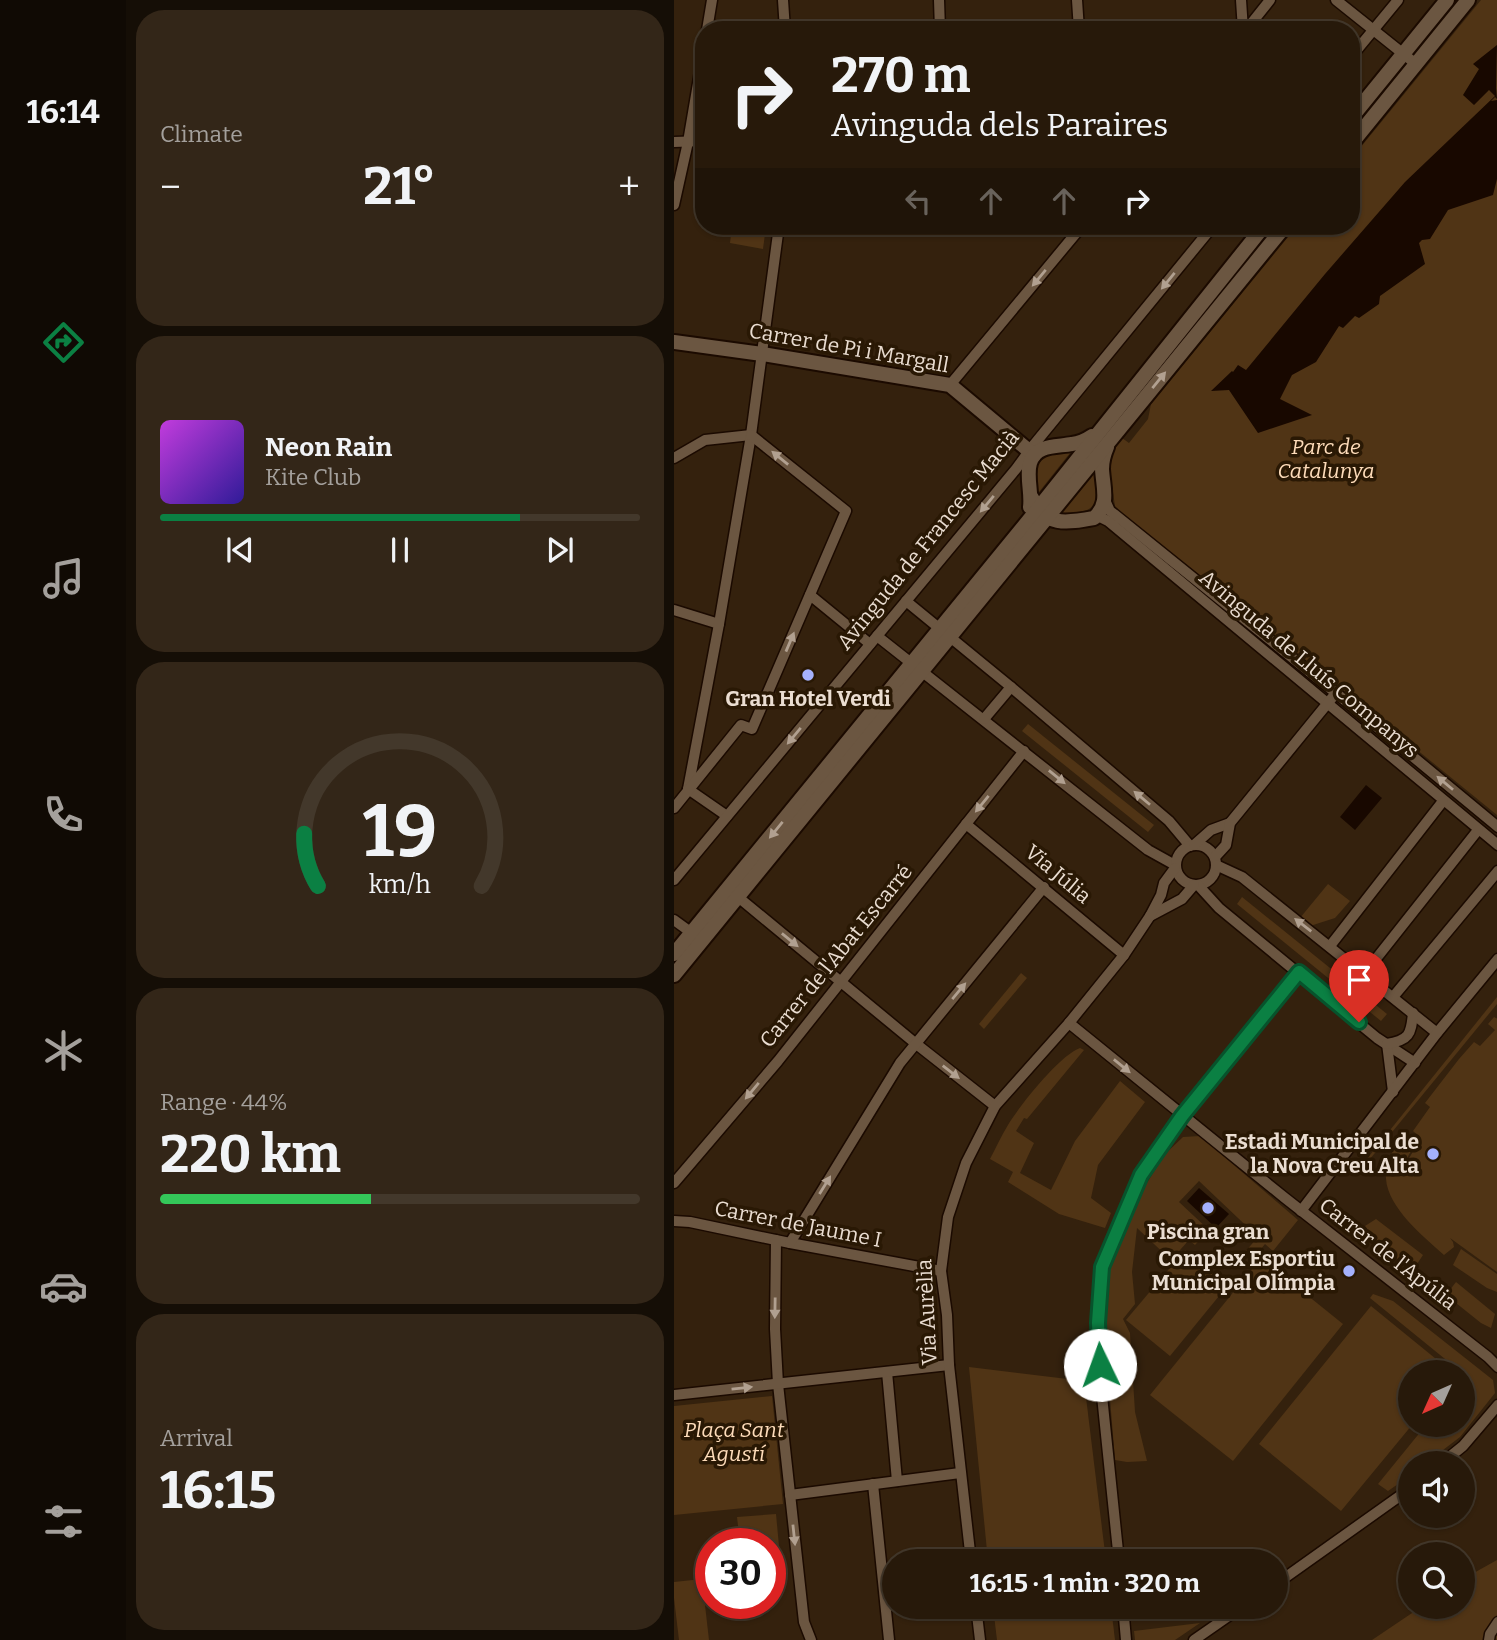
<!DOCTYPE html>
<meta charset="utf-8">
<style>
:root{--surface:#27190a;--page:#332618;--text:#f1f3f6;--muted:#a4a09c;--line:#43382b;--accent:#0b8043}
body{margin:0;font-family:Bitter,serif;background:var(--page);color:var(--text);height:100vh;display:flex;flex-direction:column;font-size:26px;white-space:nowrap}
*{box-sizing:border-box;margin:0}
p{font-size:23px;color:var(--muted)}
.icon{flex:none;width:38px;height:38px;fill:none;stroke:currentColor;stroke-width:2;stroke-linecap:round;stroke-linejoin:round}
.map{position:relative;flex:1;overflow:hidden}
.drawer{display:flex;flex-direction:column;gap:10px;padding:10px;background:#150e06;width:548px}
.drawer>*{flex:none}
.guide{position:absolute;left:21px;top:21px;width:665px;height:214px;border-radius:28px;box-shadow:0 2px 5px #0004,0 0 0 2px var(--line);background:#27190a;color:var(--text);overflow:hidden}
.needle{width:46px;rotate:225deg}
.tools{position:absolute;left:724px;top:1360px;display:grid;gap:14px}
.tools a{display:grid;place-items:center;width:77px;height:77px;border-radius:50%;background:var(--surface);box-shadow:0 2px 5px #0004,0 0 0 2px var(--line);font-size:35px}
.speed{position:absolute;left:21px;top:1528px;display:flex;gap:14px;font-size:35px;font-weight:700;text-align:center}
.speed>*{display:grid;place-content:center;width:91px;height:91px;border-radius:50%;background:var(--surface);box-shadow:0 2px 5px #0004,0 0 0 2px var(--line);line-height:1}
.speed .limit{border:10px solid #d22;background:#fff;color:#111}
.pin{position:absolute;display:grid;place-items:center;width:60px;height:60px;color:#fff;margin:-72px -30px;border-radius:50% 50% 50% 0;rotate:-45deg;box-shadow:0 0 7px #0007}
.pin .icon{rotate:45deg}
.me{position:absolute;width:77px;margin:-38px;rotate:357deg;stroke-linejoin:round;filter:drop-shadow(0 0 5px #0008)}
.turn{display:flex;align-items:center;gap:24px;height:147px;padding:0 21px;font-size:32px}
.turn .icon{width:91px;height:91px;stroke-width:2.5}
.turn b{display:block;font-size:49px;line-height:60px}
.lanes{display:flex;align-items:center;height:66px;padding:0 21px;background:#0003;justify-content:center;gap:35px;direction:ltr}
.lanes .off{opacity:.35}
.big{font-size:52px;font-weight:700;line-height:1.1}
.drawer .tile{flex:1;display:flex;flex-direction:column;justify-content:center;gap:10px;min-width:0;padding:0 24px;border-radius:28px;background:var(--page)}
.drawer .dial{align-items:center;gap:0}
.dial svg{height:182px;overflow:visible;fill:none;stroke:var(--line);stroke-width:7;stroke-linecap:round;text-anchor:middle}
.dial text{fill:var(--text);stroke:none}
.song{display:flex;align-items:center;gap:21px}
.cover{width:84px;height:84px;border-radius:10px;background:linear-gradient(135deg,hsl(290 70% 55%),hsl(250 70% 35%))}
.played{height:7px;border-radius:4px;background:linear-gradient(90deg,var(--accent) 75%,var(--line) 75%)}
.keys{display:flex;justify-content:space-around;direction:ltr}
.heat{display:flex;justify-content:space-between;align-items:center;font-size:38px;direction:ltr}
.charge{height:10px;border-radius:5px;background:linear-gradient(90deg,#34c759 44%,var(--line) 0)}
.trip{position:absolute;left:208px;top:1549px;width:406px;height:70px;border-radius:35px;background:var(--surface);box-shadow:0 2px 5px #0004,0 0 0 2px var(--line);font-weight:700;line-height:70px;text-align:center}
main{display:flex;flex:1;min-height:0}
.dock{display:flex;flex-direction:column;width:126px;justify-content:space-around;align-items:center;background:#100a04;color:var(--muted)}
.dock .icon{width:49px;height:49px}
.dock .selected{color:var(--accent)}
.dock b{font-size:32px;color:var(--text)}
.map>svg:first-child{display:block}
</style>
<main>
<nav class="dock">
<b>16:14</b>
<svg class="icon selected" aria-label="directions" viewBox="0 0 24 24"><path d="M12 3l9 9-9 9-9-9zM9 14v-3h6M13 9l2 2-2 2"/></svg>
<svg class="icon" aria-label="music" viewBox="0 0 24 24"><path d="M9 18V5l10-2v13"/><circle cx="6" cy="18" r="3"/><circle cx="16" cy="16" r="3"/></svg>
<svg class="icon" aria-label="phone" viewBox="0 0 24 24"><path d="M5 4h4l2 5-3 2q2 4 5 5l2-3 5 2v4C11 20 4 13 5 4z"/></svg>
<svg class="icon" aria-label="climate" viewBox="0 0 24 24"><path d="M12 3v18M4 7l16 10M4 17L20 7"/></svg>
<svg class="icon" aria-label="car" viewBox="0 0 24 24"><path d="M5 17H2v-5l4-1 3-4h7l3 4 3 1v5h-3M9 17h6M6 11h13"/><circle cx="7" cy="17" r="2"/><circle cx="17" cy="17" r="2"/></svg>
<svg class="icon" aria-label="filters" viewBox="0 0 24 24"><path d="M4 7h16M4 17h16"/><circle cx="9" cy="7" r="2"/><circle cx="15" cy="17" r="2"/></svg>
</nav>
<section class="drawer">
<div class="tile"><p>Climate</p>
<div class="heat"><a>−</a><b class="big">21°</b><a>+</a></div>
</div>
<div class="tile">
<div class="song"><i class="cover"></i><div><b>Neon Rain</b><p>Kite Club</p></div></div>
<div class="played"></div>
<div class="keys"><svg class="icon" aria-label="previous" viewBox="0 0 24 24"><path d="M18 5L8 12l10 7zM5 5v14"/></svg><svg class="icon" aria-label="pause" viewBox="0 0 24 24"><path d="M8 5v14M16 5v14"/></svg><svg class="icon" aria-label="next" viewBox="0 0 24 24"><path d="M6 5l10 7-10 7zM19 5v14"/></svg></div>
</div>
<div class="tile dial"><svg viewBox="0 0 100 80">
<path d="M14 69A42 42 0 1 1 86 69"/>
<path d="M14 69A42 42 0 0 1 8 46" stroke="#0b8043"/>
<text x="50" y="56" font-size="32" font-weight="700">19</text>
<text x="50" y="72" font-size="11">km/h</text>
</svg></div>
<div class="tile"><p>Range · 44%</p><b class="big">220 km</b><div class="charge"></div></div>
<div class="tile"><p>Arrival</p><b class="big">16:15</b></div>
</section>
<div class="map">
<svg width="824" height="1640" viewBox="0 0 824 1640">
<rect width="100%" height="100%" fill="#34210d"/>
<g fill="#503415">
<path d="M807,0h16v815l-156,-127 -219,-174 -7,-8 -5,-34 1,-20 11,-14 7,5 19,-24 3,-15 146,-178h54v-67z"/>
<path d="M58,226h34l-3,23 -33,-6z"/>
<path d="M396,453l-31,39h-2c-7,-32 1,-38 33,-39z"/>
<path d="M419,473l2,1c3,32 2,39 -33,39v-2z"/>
<path d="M354,724l126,101 -6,7 -126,-101z"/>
<path d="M654,884l22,17 -15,17 -25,8 -10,-8z"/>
<path d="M568,897l145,117 -6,7 -144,-117z"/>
<path d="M347,973l6,5 -43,51 -5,-5z"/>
<path d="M823,997v7l-127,155 -4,1z"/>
<path d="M820,1017l4,2 -1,253 -47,-34 3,4 1,5 -10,8c-20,-18 -56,-47 -58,-76 -1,-11 4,-23 9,-32l16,4 -6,11v3l16,-27 -8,-7 17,-24 -5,-4 34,-44 15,-17 6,4 15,-16 -7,-6z"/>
<path d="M406,1048l4,2 -57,69 -3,-1 -8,13 18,12 -14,30 31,17 24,-49 45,-60 25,21 -47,63 -7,33 20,15 -6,15 -46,-14 -51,-32 5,-10 -23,-13c6,-11 11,-23 18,-34 12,-20 52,-70 72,-77z"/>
<path d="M526,1136l98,84 -25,31 -8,-7 -13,16 -8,-7 14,-16 -59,-56 -20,21 30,28 -14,15 -6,-5 -18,20 -34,-32 -5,44 3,32 -12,15 7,14 5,79 12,49 -20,1 -12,-2 -12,-147 6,-44 28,-70 27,-44 19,-18z"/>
<path d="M702,1219l47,36 -10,15c-18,-13 -37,-25 -48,-44z"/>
<path d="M787,1249l36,25v18l-10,-4 -34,-23z"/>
<path d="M511,1250l43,35 -58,71 -44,-36z"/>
<path d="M587,1258l82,66 -110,137 -83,-66z"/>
<path d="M782,1282l39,32 -4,14 -10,-5 -35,-28z"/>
<path d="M699,1294l20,7 100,79 2,13 -35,44 -34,26h-15v12l-23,16 -10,-7 48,-59 37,-1v-45l3,-3 -3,-4h-2l-91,-74z"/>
<path d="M697,1306l81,66h-41l1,53 -71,86 -82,-67z"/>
<path d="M295,1367l115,14 22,180h-118z"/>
<path d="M98,1396l11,108 -109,11v-109z"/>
<path d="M102,1514l6,64 -12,1v-35l-30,-1 -3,-26z"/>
<path d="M823,1560v80h-125l49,-33 42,-1v-27z"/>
<path d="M28,1579l7,61h-30l-5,-42v-16z"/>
<path d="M319,1607h118l4,33h-118z"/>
<path d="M526,1623l-25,17h-40l-1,-9z"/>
</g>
<g fill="#180800">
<path d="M823,45l-1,43 1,11 -2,-2 -4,4 6,-1v79l-4,16 -45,15 -18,29 -8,1 -3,3 6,21 -45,32 -1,8 -20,14 -4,-2 -12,12 -4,-2 -23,36 -24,13 -12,24 32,16 -54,18 -29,-43 -18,1 21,-20 1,1 5,-7 8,5 79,-96 80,-92 90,-86 -6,-6 -15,15 -11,-10 16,-26 -6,-5z"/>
<path d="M692,785l16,13 -27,32 -15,-13z"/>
<path d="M525,1188l30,26 -13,14 -29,-27z"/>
</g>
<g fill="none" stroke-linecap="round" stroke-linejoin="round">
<g stroke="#1b0a00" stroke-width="13">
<g id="street">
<path d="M109,0l2,30"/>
<path d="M265,0l1,30"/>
<path d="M403,0l2,30"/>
<path d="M567,0l2,30"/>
<path d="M662,0l80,64"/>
<path d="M33,30l5,-30"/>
<path d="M572,30l24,-30"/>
<path d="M677,57l47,-57"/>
<path d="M0,142l30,-1"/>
<path d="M0,205l14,-63 16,-94"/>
<path d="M276,385l132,-159"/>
<path d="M0,458l31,-18 46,-5"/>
<path d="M431,500l5,11 4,3 222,179 162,134"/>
<path d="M420,518l6,-1 8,4 390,324"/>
<path d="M136,595l60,49"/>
<path d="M232,601l105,86 158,134 21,25"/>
<path d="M0,610l45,14"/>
<path d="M203,636l271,214 27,15"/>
<path d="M310,719l27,-32"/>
<path d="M14,789l31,-165 32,-189 28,-209"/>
<path d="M14,789l39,27"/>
<path d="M0,808l67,-83 11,4 94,-218 -95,-76"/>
<path d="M292,824l158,131"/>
<circle cx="522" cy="865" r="20"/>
<path d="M520,845l17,-15 19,-7"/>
<path d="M541,857l11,-12 4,-22 106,-130"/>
<path d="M542,865l26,12 195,156"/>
<path d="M0,880l342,-411 16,-22 181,-221"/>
<path d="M524,885l21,23 158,130 38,25"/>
<path d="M64,897l177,146 80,63"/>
<path d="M476,916l32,-17 12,-14"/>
<path d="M0,920l22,16"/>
<path d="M656,946l113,-145"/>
<path d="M690,974l114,-144"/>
<path d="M719,997l105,-126"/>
<path d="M395,1023l216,175 203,159 10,10"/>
<path d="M713,1044l6,48"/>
<path d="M713,1044c22,-4 24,-9 26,-31"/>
<path d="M0,1183l104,-122 246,-310"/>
<path d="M627,1211l136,-178 61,-74"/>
<path d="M0,1221l16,1 100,21 151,28"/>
<path d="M102,1240l-1,89 3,55 26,238 7,18"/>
<path d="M116,1243l110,-180 144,-176"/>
<path d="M213,1372l10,109"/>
<path d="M0,1395l275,-30"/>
<path d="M768,1463l21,-17 35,-41"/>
<path d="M199,1484l16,156"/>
<path d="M116,1495l170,-22"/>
<path d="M297,1561l-22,-196 -2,-50 -6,-44 7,-54 18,-54 29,-57 74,-83 55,-68 26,-39 11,-21 3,-12 11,-15"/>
<path d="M445,1561l-18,-175 -3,-63 4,-56 39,-92 41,-59 117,-144"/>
<path d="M602,1584l135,-96"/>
<path d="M302,1606l4,34"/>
<path d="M449,1606l3,34"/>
<path d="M520,1640l49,-34"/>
<path d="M815,1640l1,-6 8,-12"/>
</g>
</g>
<g stroke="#1b0a00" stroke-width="18">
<g id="secondary">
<path d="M677,118l96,-118"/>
<path d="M677,144l117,-144"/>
<path d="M0,342l88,12 188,31 84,70"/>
<path d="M358,498c12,29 35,25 62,20 16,-14 9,-30 8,-49 0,-7 2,-15 5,-22"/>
<path d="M356,507c2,-14 -4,-31 0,-44 6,-19 26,-16 42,-19 8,-1 14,-4 20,-8"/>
<path d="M0,954l363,-444 227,-284"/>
<path d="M0,975l611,-749"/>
</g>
</g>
<use href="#street" stroke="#6b5641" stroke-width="10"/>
<use href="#secondary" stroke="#6b5641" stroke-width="14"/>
</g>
<defs><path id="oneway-solid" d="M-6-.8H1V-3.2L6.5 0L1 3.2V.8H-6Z" transform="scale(1.75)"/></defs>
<g fill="#b1a090">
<use href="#oneway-solid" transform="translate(365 278) rotate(130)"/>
<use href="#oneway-solid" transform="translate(494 281) rotate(129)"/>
<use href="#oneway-solid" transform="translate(485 380) rotate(-51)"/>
<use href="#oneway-solid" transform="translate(106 458) rotate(-141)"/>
<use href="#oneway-solid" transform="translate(313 504) rotate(130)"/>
<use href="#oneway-solid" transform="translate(116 642) rotate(-67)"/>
<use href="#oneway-solid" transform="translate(120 736) rotate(130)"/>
<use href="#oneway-solid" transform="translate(383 777) rotate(39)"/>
<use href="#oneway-solid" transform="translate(771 783) rotate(-140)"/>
<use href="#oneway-solid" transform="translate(468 798) rotate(-140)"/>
<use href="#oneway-solid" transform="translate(308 804) rotate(129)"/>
<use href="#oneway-solid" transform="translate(102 830) rotate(129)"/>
<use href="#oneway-solid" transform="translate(629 925) rotate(-142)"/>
<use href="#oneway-solid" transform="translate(116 940) rotate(39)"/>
<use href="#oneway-solid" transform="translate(285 991) rotate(-50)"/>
<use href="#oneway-solid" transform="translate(448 1066) rotate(39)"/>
<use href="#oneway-solid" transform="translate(277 1072) rotate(38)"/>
<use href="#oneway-solid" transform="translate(78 1091) rotate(130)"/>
<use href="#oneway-solid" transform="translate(151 1185) rotate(-58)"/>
<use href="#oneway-solid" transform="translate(101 1308) rotate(91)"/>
<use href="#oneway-solid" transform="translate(68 1388) rotate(-6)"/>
<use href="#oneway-solid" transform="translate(120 1535) rotate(84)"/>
</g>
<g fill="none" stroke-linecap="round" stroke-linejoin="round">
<g stroke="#07532c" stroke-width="18">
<path id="route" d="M426,1365l-2,-42 4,-56 39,-92 41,-59 117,-144 60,50"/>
</g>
<use href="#route" stroke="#0b8043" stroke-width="12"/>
</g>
<g fill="#a5b1fc" stroke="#291804" stroke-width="2.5">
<circle cx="134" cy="675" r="7"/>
<circle cx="759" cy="1154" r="7"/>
<circle cx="534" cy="1208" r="7"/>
<circle cx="675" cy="1271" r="7"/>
</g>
<g text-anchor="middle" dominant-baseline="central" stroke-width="7" stroke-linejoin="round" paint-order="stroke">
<g font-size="21" fill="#eaddd1" stroke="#291804">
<text transform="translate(175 348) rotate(10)">Carrer de Pi i Margall</text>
<text transform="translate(254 540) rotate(-51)">Avinguda de Francesc Macià</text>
<text transform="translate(635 664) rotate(40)">Avinguda de Lluís Companys</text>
<text transform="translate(384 874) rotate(40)">Via Júlia</text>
<text transform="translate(162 956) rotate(-51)">Carrer de l'Abat Escarré</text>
<text transform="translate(124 1224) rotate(11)">Carrer de Jaume I</text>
<text transform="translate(714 1254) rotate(38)">Carrer de l'Apúlia</text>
<text transform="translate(253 1312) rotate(-93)">Via Aurèlia</text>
</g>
<g font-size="21" font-style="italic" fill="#fedcba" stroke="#291804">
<text x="652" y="447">Parc de<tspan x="652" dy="24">Catalunya</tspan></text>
<text x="60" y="1430">Plaça Sant<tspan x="60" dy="24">Agustí</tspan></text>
</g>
<g font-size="21" font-weight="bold" fill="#eaddd1" stroke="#291804">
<text x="134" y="699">Gran Hotel Verdi</text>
<text x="745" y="1142" text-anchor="end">Estadi Municipal de<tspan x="745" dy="24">la Nova Creu Alta</tspan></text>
<text x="534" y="1232">Piscina gran</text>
<text x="661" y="1259" text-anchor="end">Complex Esportiu<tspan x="661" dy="24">Municipal Olímpia</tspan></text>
</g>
</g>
</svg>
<div class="tools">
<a><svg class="needle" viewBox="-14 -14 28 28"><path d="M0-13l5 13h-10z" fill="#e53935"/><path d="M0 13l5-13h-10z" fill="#a4a09c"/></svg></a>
<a><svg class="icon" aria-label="sound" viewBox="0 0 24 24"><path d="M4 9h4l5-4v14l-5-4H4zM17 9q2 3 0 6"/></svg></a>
<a><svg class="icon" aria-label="search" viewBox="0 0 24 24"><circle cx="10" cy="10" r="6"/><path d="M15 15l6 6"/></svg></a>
</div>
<div class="speed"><div class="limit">30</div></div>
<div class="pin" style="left:685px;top:1022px;background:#d93025"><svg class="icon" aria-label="arrive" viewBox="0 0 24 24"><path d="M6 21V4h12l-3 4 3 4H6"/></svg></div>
<svg class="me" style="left:426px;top:1365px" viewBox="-20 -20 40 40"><circle r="19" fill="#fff"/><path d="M0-13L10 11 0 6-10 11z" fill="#0b8043"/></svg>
<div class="trip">16:15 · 1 min · 320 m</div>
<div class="guide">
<div class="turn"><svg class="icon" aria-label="right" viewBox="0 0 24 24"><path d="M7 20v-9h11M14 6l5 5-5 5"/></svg><div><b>270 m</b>Avinguda dels Paraires</div></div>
<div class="lanes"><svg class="icon off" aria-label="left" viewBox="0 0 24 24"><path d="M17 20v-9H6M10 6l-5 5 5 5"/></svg><svg class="icon off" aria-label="ahead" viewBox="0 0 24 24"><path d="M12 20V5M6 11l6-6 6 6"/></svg><svg class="icon off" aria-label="ahead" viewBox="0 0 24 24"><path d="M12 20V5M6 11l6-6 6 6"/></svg><svg class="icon" aria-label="right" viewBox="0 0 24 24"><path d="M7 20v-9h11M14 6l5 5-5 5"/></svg></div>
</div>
</div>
</main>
